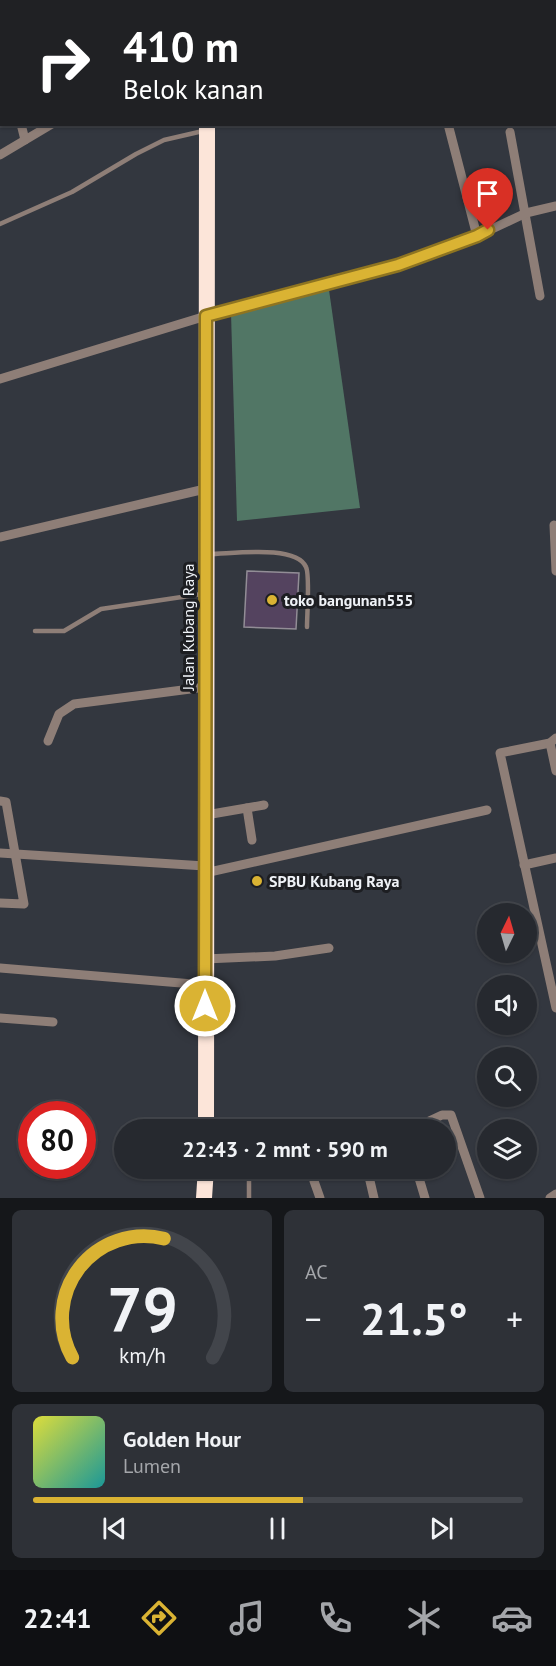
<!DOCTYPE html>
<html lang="id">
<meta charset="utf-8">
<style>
:root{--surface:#26292f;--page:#2e3137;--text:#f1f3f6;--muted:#a4a6aa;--line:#42454b;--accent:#dab333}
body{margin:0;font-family:"PT Sans",sans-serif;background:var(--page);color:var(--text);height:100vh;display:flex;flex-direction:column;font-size:22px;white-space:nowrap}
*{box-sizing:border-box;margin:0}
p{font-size:20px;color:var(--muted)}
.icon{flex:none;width:33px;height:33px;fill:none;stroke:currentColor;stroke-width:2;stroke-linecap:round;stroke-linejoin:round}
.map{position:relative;height:1198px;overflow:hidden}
.drawer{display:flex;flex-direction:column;gap:12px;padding:12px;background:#15171a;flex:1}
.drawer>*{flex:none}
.banner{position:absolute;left:0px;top:0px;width:556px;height:126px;box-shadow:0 2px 4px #0004,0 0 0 2px var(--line);background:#202124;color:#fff;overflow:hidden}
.needle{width:39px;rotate:5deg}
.controls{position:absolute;left:477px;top:903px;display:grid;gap:12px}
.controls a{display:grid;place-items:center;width:60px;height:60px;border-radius:50%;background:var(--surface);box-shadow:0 2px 4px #0004,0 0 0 2px var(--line);font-size:30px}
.speed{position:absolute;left:18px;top:1101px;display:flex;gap:12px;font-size:30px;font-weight:700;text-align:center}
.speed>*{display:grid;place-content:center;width:78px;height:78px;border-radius:50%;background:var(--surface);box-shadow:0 2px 4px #0004,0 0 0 2px var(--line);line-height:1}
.speed .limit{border:9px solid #d22;background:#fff;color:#111}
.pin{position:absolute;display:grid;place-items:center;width:51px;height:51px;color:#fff;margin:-62px -26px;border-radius:50% 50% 50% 0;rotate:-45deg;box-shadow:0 0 6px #0007}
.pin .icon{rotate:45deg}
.me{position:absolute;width:66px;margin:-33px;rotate:0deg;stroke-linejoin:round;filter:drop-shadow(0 0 4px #0008)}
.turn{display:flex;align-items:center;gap:21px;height:126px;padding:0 24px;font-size:27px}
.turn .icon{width:78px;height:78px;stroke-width:2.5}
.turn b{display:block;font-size:42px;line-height:51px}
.big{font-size:45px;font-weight:700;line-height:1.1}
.drawer .card{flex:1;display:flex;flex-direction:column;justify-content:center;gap:9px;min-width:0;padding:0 21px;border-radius:9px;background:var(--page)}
.drawer .dial{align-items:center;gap:0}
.dial svg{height:156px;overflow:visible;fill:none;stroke:var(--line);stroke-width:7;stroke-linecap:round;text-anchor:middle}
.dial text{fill:var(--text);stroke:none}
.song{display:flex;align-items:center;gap:18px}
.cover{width:72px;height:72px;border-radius:9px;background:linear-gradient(135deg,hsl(60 70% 55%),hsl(180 70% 35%))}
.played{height:6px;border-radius:3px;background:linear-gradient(90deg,var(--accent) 55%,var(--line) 55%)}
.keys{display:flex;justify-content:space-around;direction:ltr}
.heat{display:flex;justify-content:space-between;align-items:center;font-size:33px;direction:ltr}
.drawer .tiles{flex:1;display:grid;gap:12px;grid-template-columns:1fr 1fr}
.card:last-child{grid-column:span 2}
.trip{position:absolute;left:114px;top:1119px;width:342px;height:60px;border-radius:30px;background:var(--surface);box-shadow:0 2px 4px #0004,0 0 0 2px var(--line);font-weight:700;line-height:60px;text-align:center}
.tabs{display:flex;height:96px;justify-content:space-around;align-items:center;background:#0f1013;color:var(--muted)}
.tabs .icon{width:42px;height:42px}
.tabs .on{color:var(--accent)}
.tabs b{font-size:27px;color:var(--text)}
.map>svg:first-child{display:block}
</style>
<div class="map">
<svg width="556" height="1198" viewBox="0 0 556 1198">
<rect width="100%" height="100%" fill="#33373f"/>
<path fill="#517665" d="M329,290l31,218 -123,13 -6,-208z"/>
<path fill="#54435f" stroke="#928d96" stroke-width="1.5" d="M247,571l52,2 -3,56 -52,-2z"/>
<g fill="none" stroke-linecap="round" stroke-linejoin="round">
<g stroke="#8e7e77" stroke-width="4.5">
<path d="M0,224l72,-32 64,-38 28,-14 39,-9"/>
<path d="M209,554c22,0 87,-10 97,13 4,8 1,48 1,60"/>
<path d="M35,631h29l37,-22 101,-15"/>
<path d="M244,1168l5,5v25"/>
</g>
<g stroke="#8e7e77" stroke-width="9">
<path d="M39,0v2"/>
<path d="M366,0v2"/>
<path d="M419,0l1,2"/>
<path d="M480,0v2"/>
<path d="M546,0v2"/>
<path d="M555,32h1"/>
<path d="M0,47l2,5"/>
<path d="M555,118l1,4"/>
<path d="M21,124l4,16"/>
<path d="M448,124l29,112"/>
<path d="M510,132l30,164"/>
<path d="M0,155l52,-31"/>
<path d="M0,379l206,-63 192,-51 79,-29 49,-23 30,-7"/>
<path d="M554,525l2,46"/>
<path d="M0,537l205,-48"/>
<path d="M556,738l-6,5 -50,10 56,255"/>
<path d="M48,741l11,-27 15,-10 132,-17"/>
<path d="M550,743l6,28"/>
<path d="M0,801l6,1 18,102 -24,-1"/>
<path d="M247,808l5,32"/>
<path d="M206,815l58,-10"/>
<path d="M0,853l205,13"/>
<path d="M524,865l32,-7"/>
<path d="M205,873l282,-63"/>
<path d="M205,959l70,-3 54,-8"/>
<path d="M0,968l205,17"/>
<path d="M0,1018l53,4"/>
<path d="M410,1130l32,-15h9l29,83"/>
<path d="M312,1168l2,13 6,17"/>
<path d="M367,1168l7,30"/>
<path d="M416,1168l9,30"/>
<path d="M550,1198l6,-4"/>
</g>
<g stroke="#fce5d9" stroke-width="16">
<path d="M207,2v-2"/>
<path d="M206,1130l1,-1006"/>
<path d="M204,1198l2,-30"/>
</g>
</g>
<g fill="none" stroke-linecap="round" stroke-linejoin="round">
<g stroke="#8e7421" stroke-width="15">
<path id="route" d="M205,1006l1,-690 192,-51 79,-29 11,-6"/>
</g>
<use href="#route" stroke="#dab333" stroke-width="10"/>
</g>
<g fill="#dab333" stroke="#1d1e22" stroke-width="2">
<circle cx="272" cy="600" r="6"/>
<circle cx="257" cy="881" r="6"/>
</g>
<g text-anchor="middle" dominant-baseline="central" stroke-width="6" stroke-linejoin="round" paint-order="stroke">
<g font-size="16" font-weight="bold" fill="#eff2f7" stroke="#1d1e22" text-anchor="start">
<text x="284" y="600">toko bangunan555</text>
<text x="269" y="881">SPBU Kubang Raya</text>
</g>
<g font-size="16" fill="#eff2f7" stroke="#1d1e22">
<text transform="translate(188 627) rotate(-90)">Jalan Kubang Raya</text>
</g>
</g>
</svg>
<div class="controls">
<a><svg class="needle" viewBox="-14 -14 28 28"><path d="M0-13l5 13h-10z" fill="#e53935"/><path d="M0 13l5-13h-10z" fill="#a4a6aa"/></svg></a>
<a><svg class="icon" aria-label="sound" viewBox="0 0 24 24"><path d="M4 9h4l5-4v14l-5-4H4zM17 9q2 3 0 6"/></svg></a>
<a><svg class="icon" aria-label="search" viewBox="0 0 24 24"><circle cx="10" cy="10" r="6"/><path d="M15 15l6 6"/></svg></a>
<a><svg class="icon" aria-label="layers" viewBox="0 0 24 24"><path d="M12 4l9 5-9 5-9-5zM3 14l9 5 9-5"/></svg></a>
</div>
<div class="speed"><div class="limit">80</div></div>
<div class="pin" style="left:488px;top:230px;background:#d93025"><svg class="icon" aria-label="arrive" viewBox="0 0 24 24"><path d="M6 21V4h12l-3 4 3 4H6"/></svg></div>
<svg class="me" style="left:205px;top:1006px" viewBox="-20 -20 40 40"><circle r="17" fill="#dab333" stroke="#fff" stroke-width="3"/><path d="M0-11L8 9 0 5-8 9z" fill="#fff"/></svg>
<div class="trip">22:43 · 2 mnt · 590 m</div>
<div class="banner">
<div class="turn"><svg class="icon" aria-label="right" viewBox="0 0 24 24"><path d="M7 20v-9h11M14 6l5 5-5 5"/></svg><div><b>410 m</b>Belok kanan</div></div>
</div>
</div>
<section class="drawer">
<div class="tiles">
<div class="card dial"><svg viewBox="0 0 100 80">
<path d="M14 69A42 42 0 1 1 86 69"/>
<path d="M14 69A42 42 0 0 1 61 8" stroke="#dab333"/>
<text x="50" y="56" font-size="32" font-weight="700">79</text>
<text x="50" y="72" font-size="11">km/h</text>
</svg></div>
<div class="card"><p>AC</p>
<div class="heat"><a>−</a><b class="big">21.5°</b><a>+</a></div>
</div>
<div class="card">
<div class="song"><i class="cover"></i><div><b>Golden Hour</b><p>Lumen</p></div></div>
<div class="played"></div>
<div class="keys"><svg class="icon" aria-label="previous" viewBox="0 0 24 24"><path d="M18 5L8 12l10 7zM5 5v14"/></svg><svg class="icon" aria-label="pause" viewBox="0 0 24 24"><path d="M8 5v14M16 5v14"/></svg><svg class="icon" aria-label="next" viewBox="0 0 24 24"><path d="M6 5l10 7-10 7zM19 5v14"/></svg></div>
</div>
</div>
</section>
<nav class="tabs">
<b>22:41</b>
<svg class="icon on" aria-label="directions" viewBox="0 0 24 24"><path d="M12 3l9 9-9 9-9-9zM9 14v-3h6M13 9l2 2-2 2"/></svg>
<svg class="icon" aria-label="music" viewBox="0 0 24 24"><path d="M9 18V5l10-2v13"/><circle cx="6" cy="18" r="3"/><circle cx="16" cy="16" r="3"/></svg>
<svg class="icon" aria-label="phone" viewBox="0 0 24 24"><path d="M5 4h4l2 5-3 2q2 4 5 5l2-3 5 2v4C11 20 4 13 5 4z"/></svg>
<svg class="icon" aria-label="climate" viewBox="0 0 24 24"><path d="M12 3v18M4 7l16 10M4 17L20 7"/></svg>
<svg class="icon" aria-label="car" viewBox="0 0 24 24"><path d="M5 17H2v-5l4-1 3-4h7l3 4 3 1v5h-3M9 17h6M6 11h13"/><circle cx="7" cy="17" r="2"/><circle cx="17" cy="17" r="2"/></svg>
</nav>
